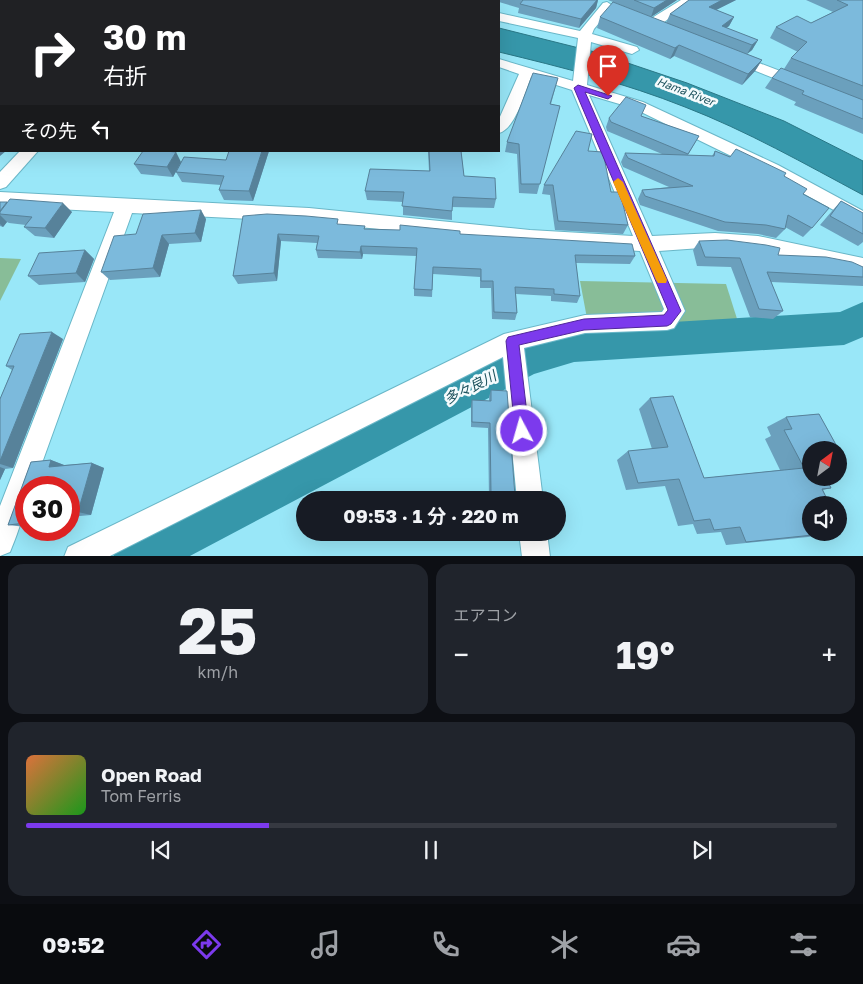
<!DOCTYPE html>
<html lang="ja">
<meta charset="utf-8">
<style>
:root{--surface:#171b24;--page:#20242c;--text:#f1f3f6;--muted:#9ea1a6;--line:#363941;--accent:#7c3aed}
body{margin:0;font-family:"Golos Text","Noto Sans JP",sans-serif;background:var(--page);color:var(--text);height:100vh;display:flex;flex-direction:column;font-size:19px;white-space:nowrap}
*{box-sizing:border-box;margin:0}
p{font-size:16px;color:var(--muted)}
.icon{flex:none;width:28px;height:28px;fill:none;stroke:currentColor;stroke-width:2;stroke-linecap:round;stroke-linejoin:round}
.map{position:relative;height:556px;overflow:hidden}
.panel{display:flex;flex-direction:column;gap:8px;padding:8px;background:#0d0f14;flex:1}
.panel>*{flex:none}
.hud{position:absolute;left:0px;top:0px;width:500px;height:152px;box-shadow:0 5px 20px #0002;background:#202124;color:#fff;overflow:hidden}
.needle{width:32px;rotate:32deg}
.tools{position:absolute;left:802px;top:441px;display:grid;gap:10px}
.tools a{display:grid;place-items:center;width:45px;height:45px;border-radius:50%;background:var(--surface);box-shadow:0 5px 20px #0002;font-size:25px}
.speed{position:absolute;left:15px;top:476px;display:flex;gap:10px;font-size:25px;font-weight:700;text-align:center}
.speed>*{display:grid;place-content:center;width:65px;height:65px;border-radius:50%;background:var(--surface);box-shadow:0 5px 20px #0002;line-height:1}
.speed .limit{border:8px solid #d22;background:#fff;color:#111}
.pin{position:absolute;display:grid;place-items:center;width:42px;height:42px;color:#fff;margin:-51px -21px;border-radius:50% 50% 50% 0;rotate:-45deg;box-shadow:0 0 5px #0007}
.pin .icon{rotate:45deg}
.me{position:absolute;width:55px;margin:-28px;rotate:354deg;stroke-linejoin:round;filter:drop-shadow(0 0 4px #0008)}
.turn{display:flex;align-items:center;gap:18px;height:105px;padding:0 20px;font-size:22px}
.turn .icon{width:65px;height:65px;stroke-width:2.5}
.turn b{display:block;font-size:35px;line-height:42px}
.then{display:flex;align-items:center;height:48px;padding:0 20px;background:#0003;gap:10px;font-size:19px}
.big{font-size:38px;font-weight:700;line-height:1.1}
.panel .widget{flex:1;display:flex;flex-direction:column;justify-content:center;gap:8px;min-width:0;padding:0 18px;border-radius:15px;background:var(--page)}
.panel .dial{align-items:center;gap:0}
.dial b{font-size:65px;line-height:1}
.song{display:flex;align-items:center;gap:15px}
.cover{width:60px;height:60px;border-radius:8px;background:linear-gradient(135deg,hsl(20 70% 55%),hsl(120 70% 35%))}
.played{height:5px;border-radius:2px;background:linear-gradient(90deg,var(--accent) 30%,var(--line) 30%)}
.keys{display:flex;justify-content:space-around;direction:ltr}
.heat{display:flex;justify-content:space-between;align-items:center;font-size:28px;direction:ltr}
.panel .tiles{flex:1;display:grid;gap:8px;grid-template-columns:1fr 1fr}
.widget:last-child{grid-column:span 2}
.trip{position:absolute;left:296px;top:491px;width:270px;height:50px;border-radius:25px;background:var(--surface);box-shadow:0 5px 20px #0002;font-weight:700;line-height:50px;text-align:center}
.menu{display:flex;height:80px;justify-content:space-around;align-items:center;background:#090b0e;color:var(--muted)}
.menu .icon{width:35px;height:35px}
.menu .current{color:var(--accent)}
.menu b{font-size:22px;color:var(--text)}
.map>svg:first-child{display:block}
</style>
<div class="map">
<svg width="863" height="557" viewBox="0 0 863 557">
<rect width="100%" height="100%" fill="#99e7f8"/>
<g fill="#88bd98">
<path d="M0,258l21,1 -21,42z"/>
<path d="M580,281l146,3 12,38 -149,7z"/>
</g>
<path fill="#3697aa" stroke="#297786" d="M499,28l96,24 92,31 97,38 79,40v34c-58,-31 -116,-64 -178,-88 -60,-24 -124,-40 -186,-55z"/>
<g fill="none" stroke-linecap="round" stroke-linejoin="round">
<path fill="#3697aa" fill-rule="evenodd" d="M863,302v35l-19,8 -270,17 -40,12 -346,183h-75l7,-17 405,-199 49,-13 266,-16z"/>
<g stroke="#6ab7c8" stroke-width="2">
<g id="minor">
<path d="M388,0h18l1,1h-18z"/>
<path d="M681,0h14l-38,27h-10l-1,-3 1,-3z"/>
<path d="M607,2l6,4 -19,23 -2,5 45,13 2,3 -7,4 -41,-12 -4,43 56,17 135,63 85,46v15l-97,-53 -133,-65 -44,-13 63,141 63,-3 43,3 105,22v16l-105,-22 -43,-5 -56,4 26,60 -11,17 -7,2 -82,3 -61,15 19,152h-26l-14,-143 -395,200h-44l4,-10 436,-213 81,-19 77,-3 2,-3 -24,-58 -110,-7 -221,-22 -177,-9 -99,275h-7c0,23 -7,42 -16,64l-10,4v-50l114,-294 -114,-6v-14l309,16 221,22 103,6 -61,-146 -41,-13c-6,16 -16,52 -32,56v-14l20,-45 -20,-7v-8l74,22 5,-43 -79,-17v-8l81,18 23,-28z"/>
<path d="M733,53l73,28 2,3 -2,3h-10l-68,-27 -2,-3 2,-3z"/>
<path d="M20,151h18l-32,36 -6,2v-17z"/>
<path d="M519,532h28l3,25h-28z"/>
</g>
</g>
<use href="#minor" fill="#fff" fill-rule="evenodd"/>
</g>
<g fill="#6ba0bd">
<path d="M461,0h14l-2,1h-8z"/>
<path d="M492,0h106l-2,8 -17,20 -61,-15 1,-5 -20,-6v-1z"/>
<path d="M608,0h69l-26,17z"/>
<path d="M689,0h47l-20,10 18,7 -5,9 -3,2 32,12 -6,10 -5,4 15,6 -7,11 -13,14 -68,-29 -4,3 -73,-31 3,-11 66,6 4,-9z"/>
<path d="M806,0h57v134l-69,-29 2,-3 -31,-14 7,-10 12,-9 7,-11 7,-6 -28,-14 6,-11 35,-4 22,-11z"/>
<path d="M558,78l-7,26 9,2 -23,88 -18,-1 -2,-39 -12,-2 2,-10z"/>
<path d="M641,116l58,20 -11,19 24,1 3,-5 69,25 19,18 9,34 -9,9 -18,-10v2l-9,9 -18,-4 -40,-3 -78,-26 -2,-6 4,-9 27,-3 -46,-20 -2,-5 4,-9 37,1 -55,-23 -1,-4 3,-9z"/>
<path d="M269,151l-16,50 -29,-1 -5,-10 2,-5 -39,-3 -6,-10 -3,5 -32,-3 -7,-10 92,-4z"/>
<path d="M428,151h33l3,25 32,23 -2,9 -42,-1v13l-49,-5v-13l-36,-2 -2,-9 64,-20z"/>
<path d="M588,151l23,41 17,33 -5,9 -68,-4 -5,-35 -8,-1 2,-9z"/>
<path d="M841,201l22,12v29l-5,4 -38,-21 12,-14z"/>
<path d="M0,202h7l65,10 -18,26 -19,-2 -11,-9 2,-2 -17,-2 -2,-1 -4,5 -3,-1z"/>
<path d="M243,216l96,9 26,4 95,5 175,22 -5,8 -54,-1 4,33 -3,7 -26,-2v-5l-35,-2 1,19 -2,7 -23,-1 -1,-31h-11v-11l-47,-3 -1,23 -18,-1v-7l2,-33 -53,-2 -1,5 -44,-1 -2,-8 1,-7 -36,-2 -4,40 -39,3 -5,-8z"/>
<path d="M206,219l-5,23 -32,2 -9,33 -50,3 -9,-8 35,-38z"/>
<path d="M699,241l79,14 85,12v19l-92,-4 12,29 -10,8 -23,-2 -19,-50 -34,-1 -4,-16z"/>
<path d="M85,250l9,9 -9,23 -46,3 -11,-9z"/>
<path d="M63,339l-50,129 -8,1 -5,11v-81l12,-29 -6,-4z"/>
<path d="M491,390l24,106 -3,4 -23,-1 -1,-71 -17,-1v-21l1,-6 17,1v-4z"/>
<path d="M673,396l31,82 76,-8 -15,-31 6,-3 -4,-9 19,-10 33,-3 26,47 -6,2v-13h-28v28h15l5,10 -8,2 7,15h-19v27l21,1 -24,4 -82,8 -5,-13 -24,2 -4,-10 -15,2 -13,-40 -39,4 -9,-30 11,-9 24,-2 -13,-40 11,-11z"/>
<path d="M51,460l13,5 28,-2 12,5 -13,47 -22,2v-29h-43v39l-18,-2 23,-63z"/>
</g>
<g fill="#57829a">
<path d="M597,0h1l-2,8 -17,20 2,-9z"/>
<path d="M667,0h10l-26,17 3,-9z"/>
<path d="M722,0h14l-32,16 5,-9z"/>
<path d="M734,17l-5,9 -9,7 2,-7z"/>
<path d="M758,40l-6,10 -5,4 5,-9z"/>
<path d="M679,45l-5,11 -4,3 5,-11z"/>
<path d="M762,60l-7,11 -13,14 6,-11z"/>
<path d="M1,85v19l-1,1v-19z"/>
<path d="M1,138v13h5l-6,5v-17z"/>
<path d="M262,151h7l-16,50 -4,-10z"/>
<path d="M176,152l5,10 -8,15 -6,-10z"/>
<path d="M63,203l9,9 -18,26 -9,-10z"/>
<path d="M201,210l5,9 -5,23 -6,-9z"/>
<path d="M0,215l7,7 -4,5 -3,-3z"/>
<path d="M278,234l3,7 -4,40 -3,-8z"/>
<path d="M162,235l7,9 -9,33 -7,-9z"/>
<path d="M361,246l2,8 -1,5 -2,-7z"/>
<path d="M85,250l9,9 -9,23 -9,-9z"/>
<path d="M52,332l11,7 -50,129 -13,-4v-3z"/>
<path d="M51,460l13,5 -2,6 -13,-4z"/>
<path d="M92,463l12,5 -13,47 -13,-3z"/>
<path d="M0,467l5,2 -5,11z"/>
</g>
<g fill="#7cbadc" stroke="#57829a">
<path d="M522,0h75l-16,19 -61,-15 3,-4z"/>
<path d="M634,0h33l-13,8z"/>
<path d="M689,0h33l-13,7 25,10 -12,9 36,14 -6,5 -82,-31z"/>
<path d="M837,0h26v86l-72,-28 16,-16 -31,-15 21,-11 14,7 37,-18z"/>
<path d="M613,2l149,58 -14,14 -69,-29 -4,3 -75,-31z"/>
<path d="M0,40h1v45l-1,1z"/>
<path d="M781,68l82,32v19l-61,-25 2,-3 -32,-13z"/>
<path d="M533,73l25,5 -8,26 10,2 -20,78h-19l-2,-40 -12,-2z"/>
<path d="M626,97l20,8 -5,11 58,20 -11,18 -77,-32 -2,-4z"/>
<path d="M1,116v22l-1,1v-22z"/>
<path d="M576,131l16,3 -4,17 15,1 8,40h9l8,33 -70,-4 -5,-36h-9z"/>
<path d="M736,149l50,24 -2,3 23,13 -4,5 26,14 -17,20 -24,-13 -3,14 -19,-4 -41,-3 -80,-26 -3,-6 51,-4 -65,-28 -3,-5 89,3 1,-5 15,6z"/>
<path d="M143,151h22l11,1 -9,15 -33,-3z"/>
<path d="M229,151h33l-13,40 -30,-1 5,-14 -48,-4 8,-15 42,3z"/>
<path d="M429,151h32l3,25 31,2 1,21 -43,-2 -1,14 -50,-5 2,-14 -39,-1 5,-22 60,2z"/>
<path d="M10,199l53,4 -18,25 -21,-1 8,-10 -32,-3v-2z"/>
<path d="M841,201l22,12v21l-33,-18z"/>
<path d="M0,202h7l-7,9z"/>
<path d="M201,210l-6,23 -33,2 -9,33 -52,4 13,-36 22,-2 7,-20z"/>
<path d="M267,214l39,2 32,3 -1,5 28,2 -1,3 36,1v-5l60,6v3l172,10 3,12 -60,-1 5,41 -26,-2v-5l-39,-2 2,26 -23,-1 -1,-31h-12v-12l-48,-2 -1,23 -18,-1 3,-41 -56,-2 -1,6 -44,-2 3,-14 -41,-2 -4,39 -41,3 10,-60z"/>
<path d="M727,240l39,5 14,3 -2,7 48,2 26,5 11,5v10l-96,-5 16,39 -24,-2 -19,-51 -35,-1 -6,-16z"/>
<path d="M85,250l-9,23 -48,3 11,-23z"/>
<path d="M52,332l-52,129v-62l14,-33h-8l14,-32z"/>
<path d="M491,390l16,1 8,105 -24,-1 -1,-72 -18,-1v-22l19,1z"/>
<path d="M673,396l31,82 100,-10 -20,-38 8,-1 -6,-12 33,-3 26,47h-6v-11h-28v28h15l5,10 -9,1 8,16h-19v27l21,1 -86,9 -6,-15 -26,3 -4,-11 -16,2 -15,-42 -41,4 -10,-32 40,-4 -18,-49z"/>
<path d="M51,460l-2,7 43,-4 -14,49 -9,1v-25h-43v35l-18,2 23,-63z"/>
</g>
<path fill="#7c3aed" stroke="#51269a" d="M578,85l34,11 -4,3 -23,-7 96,219 -10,13 -4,2 -83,4 -65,15 10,86 -2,5 -5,2 -5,-2 -2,-5 -9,-90 2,-4 76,-18 80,-4 4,-5 -94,-222z"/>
<path fill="#f59e0b" d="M618,178l5,4 44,98 -1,3h-8l-2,-3 -43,-98z"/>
<g text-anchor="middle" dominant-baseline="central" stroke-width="5" stroke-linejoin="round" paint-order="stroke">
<g font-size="11" font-style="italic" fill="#1b515c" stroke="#f4fbfd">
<text transform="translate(686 91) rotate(21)">Hama River</text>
</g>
<g font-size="14" font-style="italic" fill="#1b515c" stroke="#f4fbfd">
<text transform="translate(470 387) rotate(-27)">多々良川</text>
</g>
</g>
</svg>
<div class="tools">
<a><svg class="needle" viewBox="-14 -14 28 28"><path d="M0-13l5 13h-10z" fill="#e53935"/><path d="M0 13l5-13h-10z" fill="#9ea1a6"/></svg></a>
<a><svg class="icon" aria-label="sound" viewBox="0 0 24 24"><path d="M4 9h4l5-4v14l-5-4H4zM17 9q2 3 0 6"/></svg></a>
</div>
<div class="speed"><div class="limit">30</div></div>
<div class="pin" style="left:608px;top:96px;background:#d93025"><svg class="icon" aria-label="arrive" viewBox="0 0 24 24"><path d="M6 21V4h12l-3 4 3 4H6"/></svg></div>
<svg class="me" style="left:522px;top:431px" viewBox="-20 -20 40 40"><circle r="17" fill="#7c3aed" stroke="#fff" stroke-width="3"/><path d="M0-11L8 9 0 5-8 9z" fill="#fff"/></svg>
<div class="trip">09:53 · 1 分 · 220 m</div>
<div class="hud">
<div class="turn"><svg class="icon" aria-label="right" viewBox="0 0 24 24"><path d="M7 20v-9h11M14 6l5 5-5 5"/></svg><div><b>30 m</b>右折</div></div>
<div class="then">その先<svg class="icon" aria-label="left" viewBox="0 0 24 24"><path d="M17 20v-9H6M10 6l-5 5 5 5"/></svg></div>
</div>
</div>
<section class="panel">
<div class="tiles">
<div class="widget dial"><b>25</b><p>km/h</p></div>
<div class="widget"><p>エアコン</p>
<div class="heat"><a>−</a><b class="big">19°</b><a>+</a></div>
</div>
<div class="widget">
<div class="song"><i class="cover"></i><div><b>Open Road</b><p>Tom Ferris</p></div></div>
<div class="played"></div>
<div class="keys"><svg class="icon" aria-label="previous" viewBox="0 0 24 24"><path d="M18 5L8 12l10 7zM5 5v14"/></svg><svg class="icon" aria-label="pause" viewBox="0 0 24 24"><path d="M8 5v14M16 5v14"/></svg><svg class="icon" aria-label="next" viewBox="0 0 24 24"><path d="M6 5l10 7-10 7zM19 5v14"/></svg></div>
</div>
</div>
</section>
<nav class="menu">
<b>09:52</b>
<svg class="icon current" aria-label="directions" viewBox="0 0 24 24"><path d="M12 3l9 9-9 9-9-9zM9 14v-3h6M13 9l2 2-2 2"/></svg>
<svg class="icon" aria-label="music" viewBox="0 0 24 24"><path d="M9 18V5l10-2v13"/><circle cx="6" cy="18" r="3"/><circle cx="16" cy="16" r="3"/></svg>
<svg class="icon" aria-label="phone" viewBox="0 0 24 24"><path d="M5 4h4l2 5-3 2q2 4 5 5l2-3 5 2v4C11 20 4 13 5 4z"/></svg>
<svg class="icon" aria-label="climate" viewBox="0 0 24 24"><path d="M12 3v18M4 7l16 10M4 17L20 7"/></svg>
<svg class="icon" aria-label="car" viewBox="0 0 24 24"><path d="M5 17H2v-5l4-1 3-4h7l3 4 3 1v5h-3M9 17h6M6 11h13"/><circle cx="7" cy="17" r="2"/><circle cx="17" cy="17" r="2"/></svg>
<svg class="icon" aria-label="filters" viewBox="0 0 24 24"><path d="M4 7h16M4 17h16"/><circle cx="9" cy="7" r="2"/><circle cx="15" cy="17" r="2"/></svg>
</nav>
